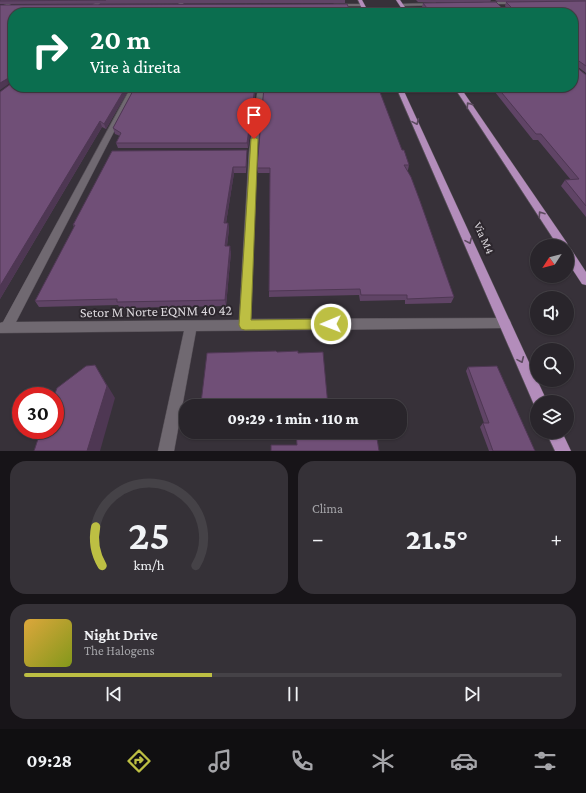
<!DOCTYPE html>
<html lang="pt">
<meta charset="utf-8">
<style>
:root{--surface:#29252b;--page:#353137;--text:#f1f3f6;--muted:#a5a5a9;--line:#454247;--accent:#bdbf43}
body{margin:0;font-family:"Crimson Pro",serif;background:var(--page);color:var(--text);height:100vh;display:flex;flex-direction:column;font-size:15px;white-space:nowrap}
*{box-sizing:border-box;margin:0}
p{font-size:13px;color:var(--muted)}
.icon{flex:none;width:22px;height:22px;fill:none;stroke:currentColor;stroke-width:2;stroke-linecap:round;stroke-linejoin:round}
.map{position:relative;height:451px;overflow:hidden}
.panel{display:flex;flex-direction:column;gap:10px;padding:10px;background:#171418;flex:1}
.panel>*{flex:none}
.guide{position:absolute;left:8px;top:8px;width:570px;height:84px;border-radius:16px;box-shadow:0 1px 3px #0004,0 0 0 1px var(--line);background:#0b6e4f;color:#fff;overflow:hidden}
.needle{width:26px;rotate:234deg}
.fabs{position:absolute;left:530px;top:239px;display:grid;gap:8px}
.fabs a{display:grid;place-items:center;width:44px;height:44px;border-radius:50%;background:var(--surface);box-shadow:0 1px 3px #0004,0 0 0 1px var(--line);font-size:20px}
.speed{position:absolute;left:12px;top:387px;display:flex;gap:8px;font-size:20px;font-weight:700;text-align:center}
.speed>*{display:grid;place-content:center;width:52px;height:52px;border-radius:50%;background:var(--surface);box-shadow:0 1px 3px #0004,0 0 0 1px var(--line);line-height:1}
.speed .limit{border:6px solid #d22;background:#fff;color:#111}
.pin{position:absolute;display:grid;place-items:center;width:34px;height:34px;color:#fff;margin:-41px -17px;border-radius:50% 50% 50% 0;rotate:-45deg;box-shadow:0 0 4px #0007}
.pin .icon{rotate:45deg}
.me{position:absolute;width:44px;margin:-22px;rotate:269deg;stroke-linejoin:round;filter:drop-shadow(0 0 3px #0008)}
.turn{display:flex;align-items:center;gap:14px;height:84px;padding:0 16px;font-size:18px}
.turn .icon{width:52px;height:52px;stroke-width:2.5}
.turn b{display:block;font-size:28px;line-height:34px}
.big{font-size:30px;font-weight:800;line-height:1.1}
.panel .tile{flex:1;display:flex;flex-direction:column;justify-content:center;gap:6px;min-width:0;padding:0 14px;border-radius:16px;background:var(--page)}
.panel .dial{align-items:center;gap:0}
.dial svg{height:104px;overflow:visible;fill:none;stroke:var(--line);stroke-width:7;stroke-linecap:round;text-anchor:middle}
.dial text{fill:var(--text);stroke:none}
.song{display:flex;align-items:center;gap:12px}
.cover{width:48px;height:48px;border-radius:6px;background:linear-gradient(135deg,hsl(40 70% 55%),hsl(70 70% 35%))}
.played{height:4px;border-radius:2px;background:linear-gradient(90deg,var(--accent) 35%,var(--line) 35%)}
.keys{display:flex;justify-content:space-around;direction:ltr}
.heat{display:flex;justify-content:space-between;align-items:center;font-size:22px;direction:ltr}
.panel .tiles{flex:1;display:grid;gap:10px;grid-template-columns:1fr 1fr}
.tile:last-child{grid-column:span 2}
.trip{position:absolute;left:179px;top:399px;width:228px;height:40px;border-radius:16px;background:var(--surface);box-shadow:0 1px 3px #0004,0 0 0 1px var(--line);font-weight:800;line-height:40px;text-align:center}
.tabs{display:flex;height:64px;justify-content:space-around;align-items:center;background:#100f11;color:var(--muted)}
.tabs .icon{width:28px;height:28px}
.tabs .on{color:var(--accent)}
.tabs b{font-size:18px;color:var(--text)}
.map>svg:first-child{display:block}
</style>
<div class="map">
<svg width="586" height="451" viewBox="0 0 586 451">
<rect width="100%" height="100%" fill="#373139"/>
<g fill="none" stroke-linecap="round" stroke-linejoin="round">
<g stroke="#544e55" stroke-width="1">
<g id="minor">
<path d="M12,0h5l-17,11v-3z"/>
<path d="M98,0h5l-13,13h-5z"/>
<path d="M181,0h4l-7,13h-4z"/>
<path d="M573,0h5l8,4v3z"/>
<path d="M484,2h34l2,1 -2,1h-36z"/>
<path d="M436,3l2,2 -36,1 -2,-1 2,-1z"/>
<path d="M334,4h28l2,1 -2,1h-30z"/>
<path d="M131,87h6l-121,235 223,-2 10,-168 9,-65h6l-7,65 -6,167 254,-1 4,1 2,4 -2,4 -4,1 -309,3 -22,120h-16l26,-120 -184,2v-10l3,-1z"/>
</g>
</g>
<g stroke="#544e55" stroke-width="1">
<g id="major">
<path d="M358,0h4l6,11 17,-3 19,4 -8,-12h4l9,13 -24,-2 -21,2z"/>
<path d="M396,87h6l143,310 2,5h-10v6l-2,-1z"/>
<path d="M454,87h6l107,156 1,3 -1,2 4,1 15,23v13l-4,-1 -15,-23v-15h-9z"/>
<path d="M546,432h16l9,19h-16z"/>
</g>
</g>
<use href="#minor" fill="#706971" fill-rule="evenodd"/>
<use href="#major" fill="#b38dbb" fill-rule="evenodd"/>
</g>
<g fill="#604466">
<path d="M0,0h345v3l-345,1z"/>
<path d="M416,0h75l-1,2h-72z"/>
<path d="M495,0h91v1l-88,1z"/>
<path d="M586,1v72l-12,-9 1,2 11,9v142l-25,-31 4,-6h6l-33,-40h-5l-42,-53h82v-74h-146l-5,-6 1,-4 85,7 -3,-4 1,-4z"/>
<path d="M13,13l117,74 -24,42 -4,-2 -102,172v-207l12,-9z"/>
<path d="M135,87h121l-8,61h-130l-2,-5 4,-7 -5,-2 -2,-6z"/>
<path d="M402,150l7,15 -1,5h-1l47,127 -3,6 -46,1v-4l-45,1 -1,-6 -90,2 1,-124h-12l-1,-5z"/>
<path d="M247,156l-1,17h-12l-8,50h2l1,6 -2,17 4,6 -5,54 -106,2 -2,-3 -79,2 -4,-6 39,-74 -1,-2z"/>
<path d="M277,352l21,1 30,53h-126l-1,-3z"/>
<path d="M468,367l67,84h-46l-9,-24 3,-4h1l-18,-52z"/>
</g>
<g fill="#4e3753">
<path d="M12,76l1,5 -13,9v-7z"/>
<path d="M126,87h4l-24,42 -2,-5z"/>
<path d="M255,87h1l-8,61 -1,-5z"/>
<path d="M100,121l2,6 -102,172v-13z"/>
<path d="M233,167l1,6 -9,56 -1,-6z"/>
<path d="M228,223l1,6 -3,23 -1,-6z"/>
<path d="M230,246l1,6 -5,54 -1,-6z"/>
<path d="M95,365l8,13 12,20 -15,53h-13z"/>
</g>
<g fill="#704f77" stroke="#4e3753">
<path d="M0,0h106l-106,1z"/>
<path d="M586,1v65l-10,-7h-2l1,7 11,9v131l-21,-26 14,-1 -38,-45h-5l-39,-47h76v-74h-142l-8,-10 73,-1 8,8h6l2,-2 -6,-6z"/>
<path d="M347,4l4,9h-338v74h113l-22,37 -4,-3 -100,165v-194l12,-9v-7l-12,7v-78z"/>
<path d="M135,87h120l-8,56h-131l5,-10 -8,-5z"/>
<path d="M264,87h114l24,63h2l5,15h-5l7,12 9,24 34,96 -47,2v-4h-46l-1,-6 -91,2 1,-123h-13z"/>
<path d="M247,150l-1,17h-13l-9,56h4l-3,23h5l-5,54 -108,2v-3l-82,2 40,-76h-2l39,-74z"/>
<path d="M276,351l1,1 21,-1v2l25,-1 5,54h-32v-4h-66l1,-1 -30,2 6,-50z"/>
<path d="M95,365l12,21 -20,65h-53l7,-21h14v-34h-1l3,-8 29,-22z"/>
<path d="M497,366l38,85h-42l-10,-28h6l-21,-56z"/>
<path d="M296,432h80l3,19h-108v-6h26z"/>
</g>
<defs><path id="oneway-chevron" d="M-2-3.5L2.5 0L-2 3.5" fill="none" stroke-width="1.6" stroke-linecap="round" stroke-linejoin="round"/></defs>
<g stroke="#5c4b5f">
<use href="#oneway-chevron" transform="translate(469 105) rotate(-124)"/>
<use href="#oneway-chevron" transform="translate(416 122) rotate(66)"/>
<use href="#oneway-chevron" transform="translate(541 214) rotate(-124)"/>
<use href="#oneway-chevron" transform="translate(469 241) rotate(66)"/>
<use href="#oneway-chevron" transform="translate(521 360) rotate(66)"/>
</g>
<path fill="#bdbf43" stroke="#7b7c2c" d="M254,137l4,2 -7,181 80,-1 4,2 2,3 -2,3 -4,2 -86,1 -4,-1 -2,-4 12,-186z"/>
<g text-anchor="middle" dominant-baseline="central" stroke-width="4" stroke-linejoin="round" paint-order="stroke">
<g font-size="12" fill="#dcd8dd" stroke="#2d272e">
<text transform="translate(484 238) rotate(66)">Via M4</text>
</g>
<g font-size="14" fill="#dcd8dd" stroke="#2d272e">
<text transform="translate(156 311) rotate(-1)">Setor M Norte EQNM 40 42</text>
</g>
</g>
</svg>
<div class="fabs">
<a><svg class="needle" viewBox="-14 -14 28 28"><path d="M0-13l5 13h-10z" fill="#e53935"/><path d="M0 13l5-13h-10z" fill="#a5a5a9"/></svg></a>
<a><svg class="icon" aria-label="sound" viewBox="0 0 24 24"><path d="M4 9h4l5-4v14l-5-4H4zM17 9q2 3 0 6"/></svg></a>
<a><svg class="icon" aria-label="search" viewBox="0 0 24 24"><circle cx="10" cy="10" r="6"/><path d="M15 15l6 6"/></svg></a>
<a><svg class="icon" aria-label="layers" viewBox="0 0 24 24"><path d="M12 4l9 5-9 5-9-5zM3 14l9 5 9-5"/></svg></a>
</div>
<div class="speed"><div class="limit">30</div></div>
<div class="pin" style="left:254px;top:139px;background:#d93025"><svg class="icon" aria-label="arrive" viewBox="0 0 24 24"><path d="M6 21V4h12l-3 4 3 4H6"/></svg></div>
<svg class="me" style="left:331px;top:324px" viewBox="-20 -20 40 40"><circle r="17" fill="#bdbf43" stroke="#fff" stroke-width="3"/><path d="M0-11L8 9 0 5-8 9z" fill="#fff"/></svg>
<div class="trip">09:29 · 1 min · 110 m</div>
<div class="guide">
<div class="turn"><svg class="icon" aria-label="right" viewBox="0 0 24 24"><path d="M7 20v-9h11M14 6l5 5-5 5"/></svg><div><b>20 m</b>Vire à direita</div></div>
</div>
</div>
<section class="panel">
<div class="tiles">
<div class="tile dial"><svg viewBox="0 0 100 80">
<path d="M14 69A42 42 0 1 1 86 69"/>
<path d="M14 69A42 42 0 0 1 9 39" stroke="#bdbf43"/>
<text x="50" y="56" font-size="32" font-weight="700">25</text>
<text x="50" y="72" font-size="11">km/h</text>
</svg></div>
<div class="tile"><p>Clima</p>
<div class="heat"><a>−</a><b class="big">21.5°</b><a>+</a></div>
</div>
<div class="tile">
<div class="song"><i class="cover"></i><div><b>Night Drive</b><p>The Halogens</p></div></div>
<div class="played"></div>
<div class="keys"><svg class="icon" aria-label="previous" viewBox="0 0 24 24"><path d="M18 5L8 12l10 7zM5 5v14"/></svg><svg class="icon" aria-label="pause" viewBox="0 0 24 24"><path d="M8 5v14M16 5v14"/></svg><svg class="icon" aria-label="next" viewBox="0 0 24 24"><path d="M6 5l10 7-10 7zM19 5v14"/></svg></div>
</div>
</div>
</section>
<nav class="tabs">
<b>09:28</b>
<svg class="icon on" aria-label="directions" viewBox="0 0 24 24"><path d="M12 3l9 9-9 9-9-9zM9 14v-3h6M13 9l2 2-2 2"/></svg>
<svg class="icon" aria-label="music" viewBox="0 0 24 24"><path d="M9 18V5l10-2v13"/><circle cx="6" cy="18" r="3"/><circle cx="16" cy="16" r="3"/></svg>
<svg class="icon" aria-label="phone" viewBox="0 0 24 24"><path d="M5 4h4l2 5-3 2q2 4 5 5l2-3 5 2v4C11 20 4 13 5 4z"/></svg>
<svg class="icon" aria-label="climate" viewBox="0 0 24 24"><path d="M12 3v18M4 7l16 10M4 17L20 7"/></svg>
<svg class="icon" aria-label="car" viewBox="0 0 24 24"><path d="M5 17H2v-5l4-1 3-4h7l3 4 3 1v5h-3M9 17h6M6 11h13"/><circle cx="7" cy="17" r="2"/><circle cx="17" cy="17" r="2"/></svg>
<svg class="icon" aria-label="filters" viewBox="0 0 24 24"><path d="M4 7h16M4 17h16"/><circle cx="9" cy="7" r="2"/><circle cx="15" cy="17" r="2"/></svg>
</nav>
